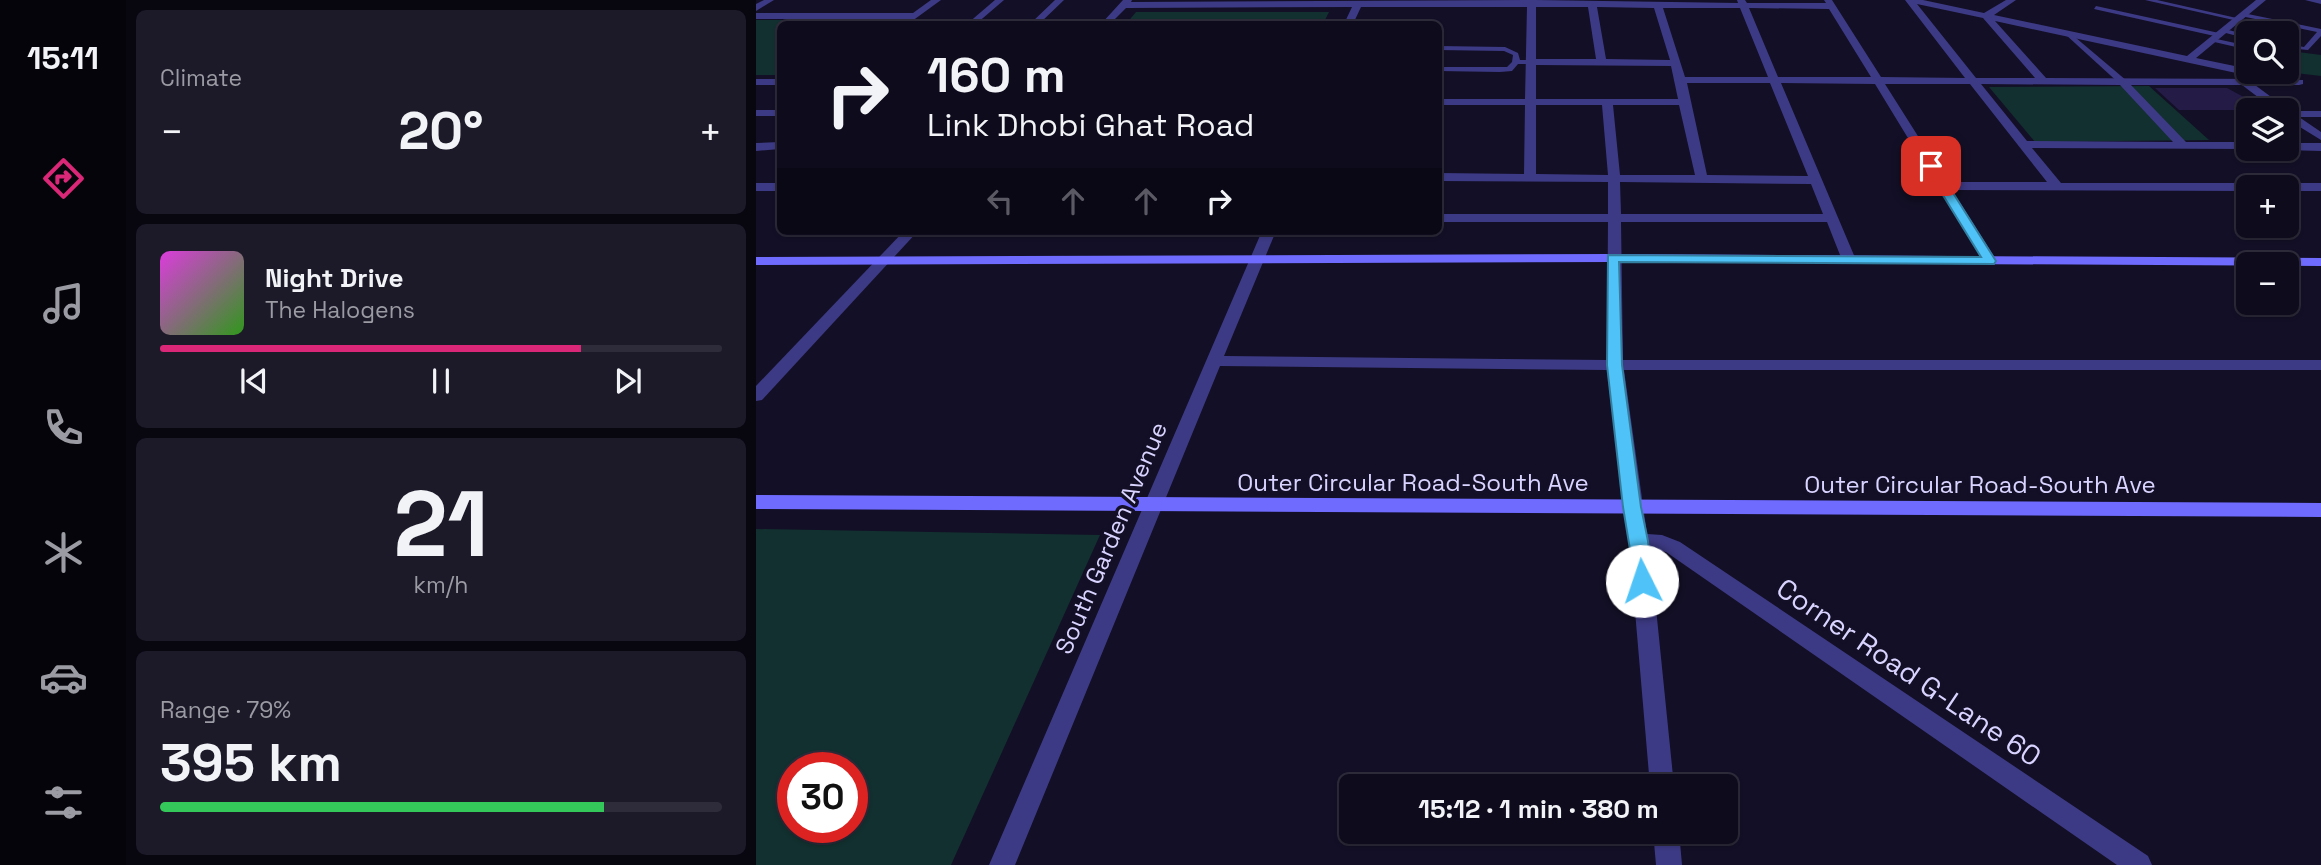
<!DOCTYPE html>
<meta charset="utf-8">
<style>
:root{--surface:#0e0b1c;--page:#1c1929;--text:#f1f3f6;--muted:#9b9ba3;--line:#2e2b3b;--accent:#db2777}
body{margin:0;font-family:"Space Grotesk",sans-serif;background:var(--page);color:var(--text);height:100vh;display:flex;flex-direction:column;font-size:26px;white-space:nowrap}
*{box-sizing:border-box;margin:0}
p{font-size:23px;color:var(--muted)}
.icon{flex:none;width:38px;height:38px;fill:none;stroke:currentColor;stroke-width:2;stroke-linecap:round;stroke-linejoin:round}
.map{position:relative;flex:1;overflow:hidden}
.details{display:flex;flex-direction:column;gap:10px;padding:10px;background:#08060f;width:630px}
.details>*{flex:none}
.guide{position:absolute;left:21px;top:21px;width:665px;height:214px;border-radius:10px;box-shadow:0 2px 5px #0004,0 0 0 2px var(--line);background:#0e0b1c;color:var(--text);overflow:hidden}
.tools{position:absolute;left:1480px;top:21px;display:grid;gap:14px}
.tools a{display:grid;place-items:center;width:63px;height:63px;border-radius:10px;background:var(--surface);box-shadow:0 2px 5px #0004,0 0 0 2px var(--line);font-size:35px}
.speed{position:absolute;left:21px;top:752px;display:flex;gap:14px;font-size:35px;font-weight:700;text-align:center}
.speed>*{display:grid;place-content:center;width:91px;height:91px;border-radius:50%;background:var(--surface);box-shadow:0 2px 5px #0004,0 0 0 2px var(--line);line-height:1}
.speed .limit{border:10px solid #d22;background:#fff;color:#111}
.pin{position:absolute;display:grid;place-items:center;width:60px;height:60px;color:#fff;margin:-30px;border-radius:14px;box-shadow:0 4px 10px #0006}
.me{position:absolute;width:77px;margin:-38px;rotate:356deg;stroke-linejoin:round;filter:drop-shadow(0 0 5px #0008)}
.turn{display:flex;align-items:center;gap:24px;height:147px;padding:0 35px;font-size:32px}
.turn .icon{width:91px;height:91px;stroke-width:2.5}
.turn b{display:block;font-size:49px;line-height:60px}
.lanes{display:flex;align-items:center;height:66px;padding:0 35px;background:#0003;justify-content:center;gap:35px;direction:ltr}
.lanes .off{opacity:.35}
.big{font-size:52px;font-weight:600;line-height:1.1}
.details .tile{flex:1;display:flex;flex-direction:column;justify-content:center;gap:10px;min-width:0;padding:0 24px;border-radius:10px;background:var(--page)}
.details .dial{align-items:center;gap:0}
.dial b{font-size:91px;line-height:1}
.song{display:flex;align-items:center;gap:21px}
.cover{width:84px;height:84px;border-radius:10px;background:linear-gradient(135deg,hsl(300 70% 55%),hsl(110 70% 35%))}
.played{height:7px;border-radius:4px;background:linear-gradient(90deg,var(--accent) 75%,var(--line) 75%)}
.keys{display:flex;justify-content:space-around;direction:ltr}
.heat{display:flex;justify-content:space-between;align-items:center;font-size:38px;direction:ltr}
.charge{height:10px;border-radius:5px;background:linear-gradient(90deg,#34c759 79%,var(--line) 0)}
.trip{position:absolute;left:583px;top:774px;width:399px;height:70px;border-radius:10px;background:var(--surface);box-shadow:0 2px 5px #0004,0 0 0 2px var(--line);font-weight:600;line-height:70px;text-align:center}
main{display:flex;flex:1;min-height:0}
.tab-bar{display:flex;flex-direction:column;width:126px;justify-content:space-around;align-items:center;background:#06040b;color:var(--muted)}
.tab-bar .icon{width:49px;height:49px}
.tab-bar .on{color:var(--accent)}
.tab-bar b{font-size:32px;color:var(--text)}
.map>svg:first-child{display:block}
</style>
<main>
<nav class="tab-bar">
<b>15:11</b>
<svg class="icon on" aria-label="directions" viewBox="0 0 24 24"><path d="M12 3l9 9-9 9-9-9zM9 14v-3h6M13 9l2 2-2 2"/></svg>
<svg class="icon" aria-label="music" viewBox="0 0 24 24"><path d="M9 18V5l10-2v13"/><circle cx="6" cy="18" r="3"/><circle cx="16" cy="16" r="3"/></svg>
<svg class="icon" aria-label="phone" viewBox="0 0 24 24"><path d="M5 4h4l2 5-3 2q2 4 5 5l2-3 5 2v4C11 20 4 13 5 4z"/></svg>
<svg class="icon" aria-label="climate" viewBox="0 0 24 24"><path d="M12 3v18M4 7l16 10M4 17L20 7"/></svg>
<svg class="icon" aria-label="car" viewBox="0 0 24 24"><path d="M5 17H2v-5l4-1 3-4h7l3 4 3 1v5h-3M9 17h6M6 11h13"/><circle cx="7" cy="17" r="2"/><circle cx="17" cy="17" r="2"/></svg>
<svg class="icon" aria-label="filters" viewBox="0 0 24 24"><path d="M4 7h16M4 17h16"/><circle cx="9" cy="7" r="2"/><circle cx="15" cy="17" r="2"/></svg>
</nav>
<section class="details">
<div class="tile"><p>Climate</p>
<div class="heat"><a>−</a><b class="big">20°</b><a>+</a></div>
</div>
<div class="tile">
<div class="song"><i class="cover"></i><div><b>Night Drive</b><p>The Halogens</p></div></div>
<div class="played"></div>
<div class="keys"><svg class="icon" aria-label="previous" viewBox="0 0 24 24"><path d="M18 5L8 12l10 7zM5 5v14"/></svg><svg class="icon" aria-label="pause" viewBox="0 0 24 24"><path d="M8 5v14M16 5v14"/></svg><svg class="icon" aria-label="next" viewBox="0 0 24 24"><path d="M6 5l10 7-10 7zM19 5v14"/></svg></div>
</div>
<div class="tile dial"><b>21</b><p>km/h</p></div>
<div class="tile"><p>Range · 79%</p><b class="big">395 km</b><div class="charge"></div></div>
</section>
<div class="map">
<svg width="1565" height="865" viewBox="0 0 1565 865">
<rect width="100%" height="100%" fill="#130f26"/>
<g fill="#12302f" fill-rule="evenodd">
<path d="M380,12h193l-6,12h-197z"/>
<path d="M0,20h133l-7,4h-102v51h-24z"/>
<path d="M1542,52l23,3v21l-34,-4z"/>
<path d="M1393,86l60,54 -174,2 -46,-55z"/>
<path d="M194,231h279l-2,5h-282z"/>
<path d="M0,529l344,6 -149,330h-195zM96,768v60h-59v-60z"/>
</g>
<path fill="#241b47" d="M1399,88h72l41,22h-89z"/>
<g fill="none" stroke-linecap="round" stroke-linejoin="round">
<g fill="#3d3a85" fill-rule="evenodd">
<path d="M1389,0h12l84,19 -3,2z"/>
<path d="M1549,0h16v4z"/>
<path d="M1340,6l123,27 3,2 -3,2 -125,-28z"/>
<path d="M1487,13l78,16v7l-13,14 -21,-2v-4l17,3 13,-15 -76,-16v-2z"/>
<path d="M1468,29l25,6v4l-27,-7 -1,-1z"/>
<path d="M1309,32h4l58,49v4h-6l-56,-51z"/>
<path d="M1456,38l37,8v4l-39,-9v-2z"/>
<path d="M682,46l67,1 13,6 2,7h12l4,2 -4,2h-14l-6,7 -12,1 -62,-1v-4h69l5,-5 1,-7 -9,-4 -66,-1z"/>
</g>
<g fill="#3d3a85" fill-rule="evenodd">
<path d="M8,0h10l-18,11v-7z"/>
<path d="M175,0h10l-33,24 -6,-2 3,-3h-149v-6h157z"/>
<path d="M239,0h9l-28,24h-9z"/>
<path d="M299,0h9l-25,24h-9z"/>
<path d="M367,0h9l-1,2 405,-2 202,3 -1,-3h8l2,3h79l-2,-3h8l49,77 84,1 -60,-78h18l61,13 22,-13h10l-22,15 193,41 69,-56h10l-70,58 53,11v3l26,3v4l28,1v4l-4,1h-44l31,23 2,2h-13l-33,-25h-111l55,57h63v7h3l-220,-1 29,35h260v8h-34v-4h-38v4l-297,-1 45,71 -7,4 -7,-4 -108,-177 -94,-1 75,177 -2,3 -5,1 -7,-4 -15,-38h-206l2,138h698v10h-697l23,164 15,1 18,7 468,314 4,9h-35l-451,-313 -16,-3 24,237h-24l-21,-245 -6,-34 -16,-137 -387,-4 -205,499h-26l273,-634h14l-52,125 383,4 1,-138h-170v-8h170v-32l-170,-1v-8l86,1 1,-69h-87v-6h87l2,-92h-166l-8,17h-9l8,-17 -226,1 -16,16h-9zM1161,4l66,14 52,60h-59zM780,7h52l8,52h-60zM841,7l57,1 16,52 -64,-1zM907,8h77l28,69h-83zM993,8l80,1 42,68h-93zM1239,21l269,58 -218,-1zM780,65l135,1 7,33h-142zM931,83h83l38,93 -101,-1zM1129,84h85l77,98h-100zM1225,84l139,1 53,57 -146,-1zM780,105h66l6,70 -72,-1zM857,105h66l16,70h-75zM864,182l191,2 12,30h-202z"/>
<rect x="0" y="79" width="24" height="6"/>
<rect x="0" y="110" width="24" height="6"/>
<path d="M1531,111h34v6h-22l22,15v8l-34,-21z"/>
<path d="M0,143l24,-1v7l-24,2z"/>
<path d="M1531,143h34v8l-38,-1 4,-1z"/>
<rect x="0" y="183" width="24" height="8"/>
<path d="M148,231h14l-156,169 -6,1v-15z"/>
<path d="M897,831h26l3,34h-26z"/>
</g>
<g fill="#6f6bff" fill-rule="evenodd">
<path d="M857,254l708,4v8l-708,-4 -857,3v-8z"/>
<path d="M0,495l1565,8v14l-1565,-8z"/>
</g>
</g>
<path fill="#4fc3f7" stroke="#337fa1" stroke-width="2" d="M1175,162l5,4 60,95 -2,3 -375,-2 3,103 19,142 7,34 4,40 -3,5h-13l-13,-79 -16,-142 1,-110 373,2 -56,-91z"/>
<g text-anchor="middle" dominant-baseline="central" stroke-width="7" stroke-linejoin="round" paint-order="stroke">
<g font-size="24" fill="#d9d4ff" stroke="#130f26">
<text x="657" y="482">Outer Circular Road-South Ave</text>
<text x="1224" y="484">Outer Circular Road-South Ave</text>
<text transform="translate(355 538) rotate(-67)">South Garden Avenue</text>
</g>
<g font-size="28" fill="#d9d4ff" stroke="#130f26">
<text transform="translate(1153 672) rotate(34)">Corner Road G-Lane 60</text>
</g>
</g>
</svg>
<div class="tools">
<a><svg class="icon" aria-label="search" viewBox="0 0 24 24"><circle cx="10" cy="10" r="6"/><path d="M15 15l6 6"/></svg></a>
<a><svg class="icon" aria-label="layers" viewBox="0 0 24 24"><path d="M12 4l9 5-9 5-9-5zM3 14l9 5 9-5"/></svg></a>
<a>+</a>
<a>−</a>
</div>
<div class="speed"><div class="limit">30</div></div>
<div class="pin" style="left:1175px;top:166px;background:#d93025"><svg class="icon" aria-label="arrive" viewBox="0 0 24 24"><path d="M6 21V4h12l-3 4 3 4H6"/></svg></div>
<svg class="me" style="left:886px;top:581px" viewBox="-20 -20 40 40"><circle r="19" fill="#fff"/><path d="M0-13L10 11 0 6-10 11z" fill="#4fc3f7"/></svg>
<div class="trip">15:12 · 1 min · 380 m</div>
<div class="guide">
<div class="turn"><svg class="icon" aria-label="right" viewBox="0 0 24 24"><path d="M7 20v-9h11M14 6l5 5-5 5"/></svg><div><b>160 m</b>Link Dhobi Ghat Road</div></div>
<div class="lanes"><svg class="icon off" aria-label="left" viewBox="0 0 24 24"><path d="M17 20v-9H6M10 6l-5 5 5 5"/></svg><svg class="icon off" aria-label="ahead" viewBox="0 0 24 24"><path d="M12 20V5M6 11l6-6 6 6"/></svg><svg class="icon off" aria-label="ahead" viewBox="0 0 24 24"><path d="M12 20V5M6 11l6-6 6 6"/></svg><svg class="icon" aria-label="right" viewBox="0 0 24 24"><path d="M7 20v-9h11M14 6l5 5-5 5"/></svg></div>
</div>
</div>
</main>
